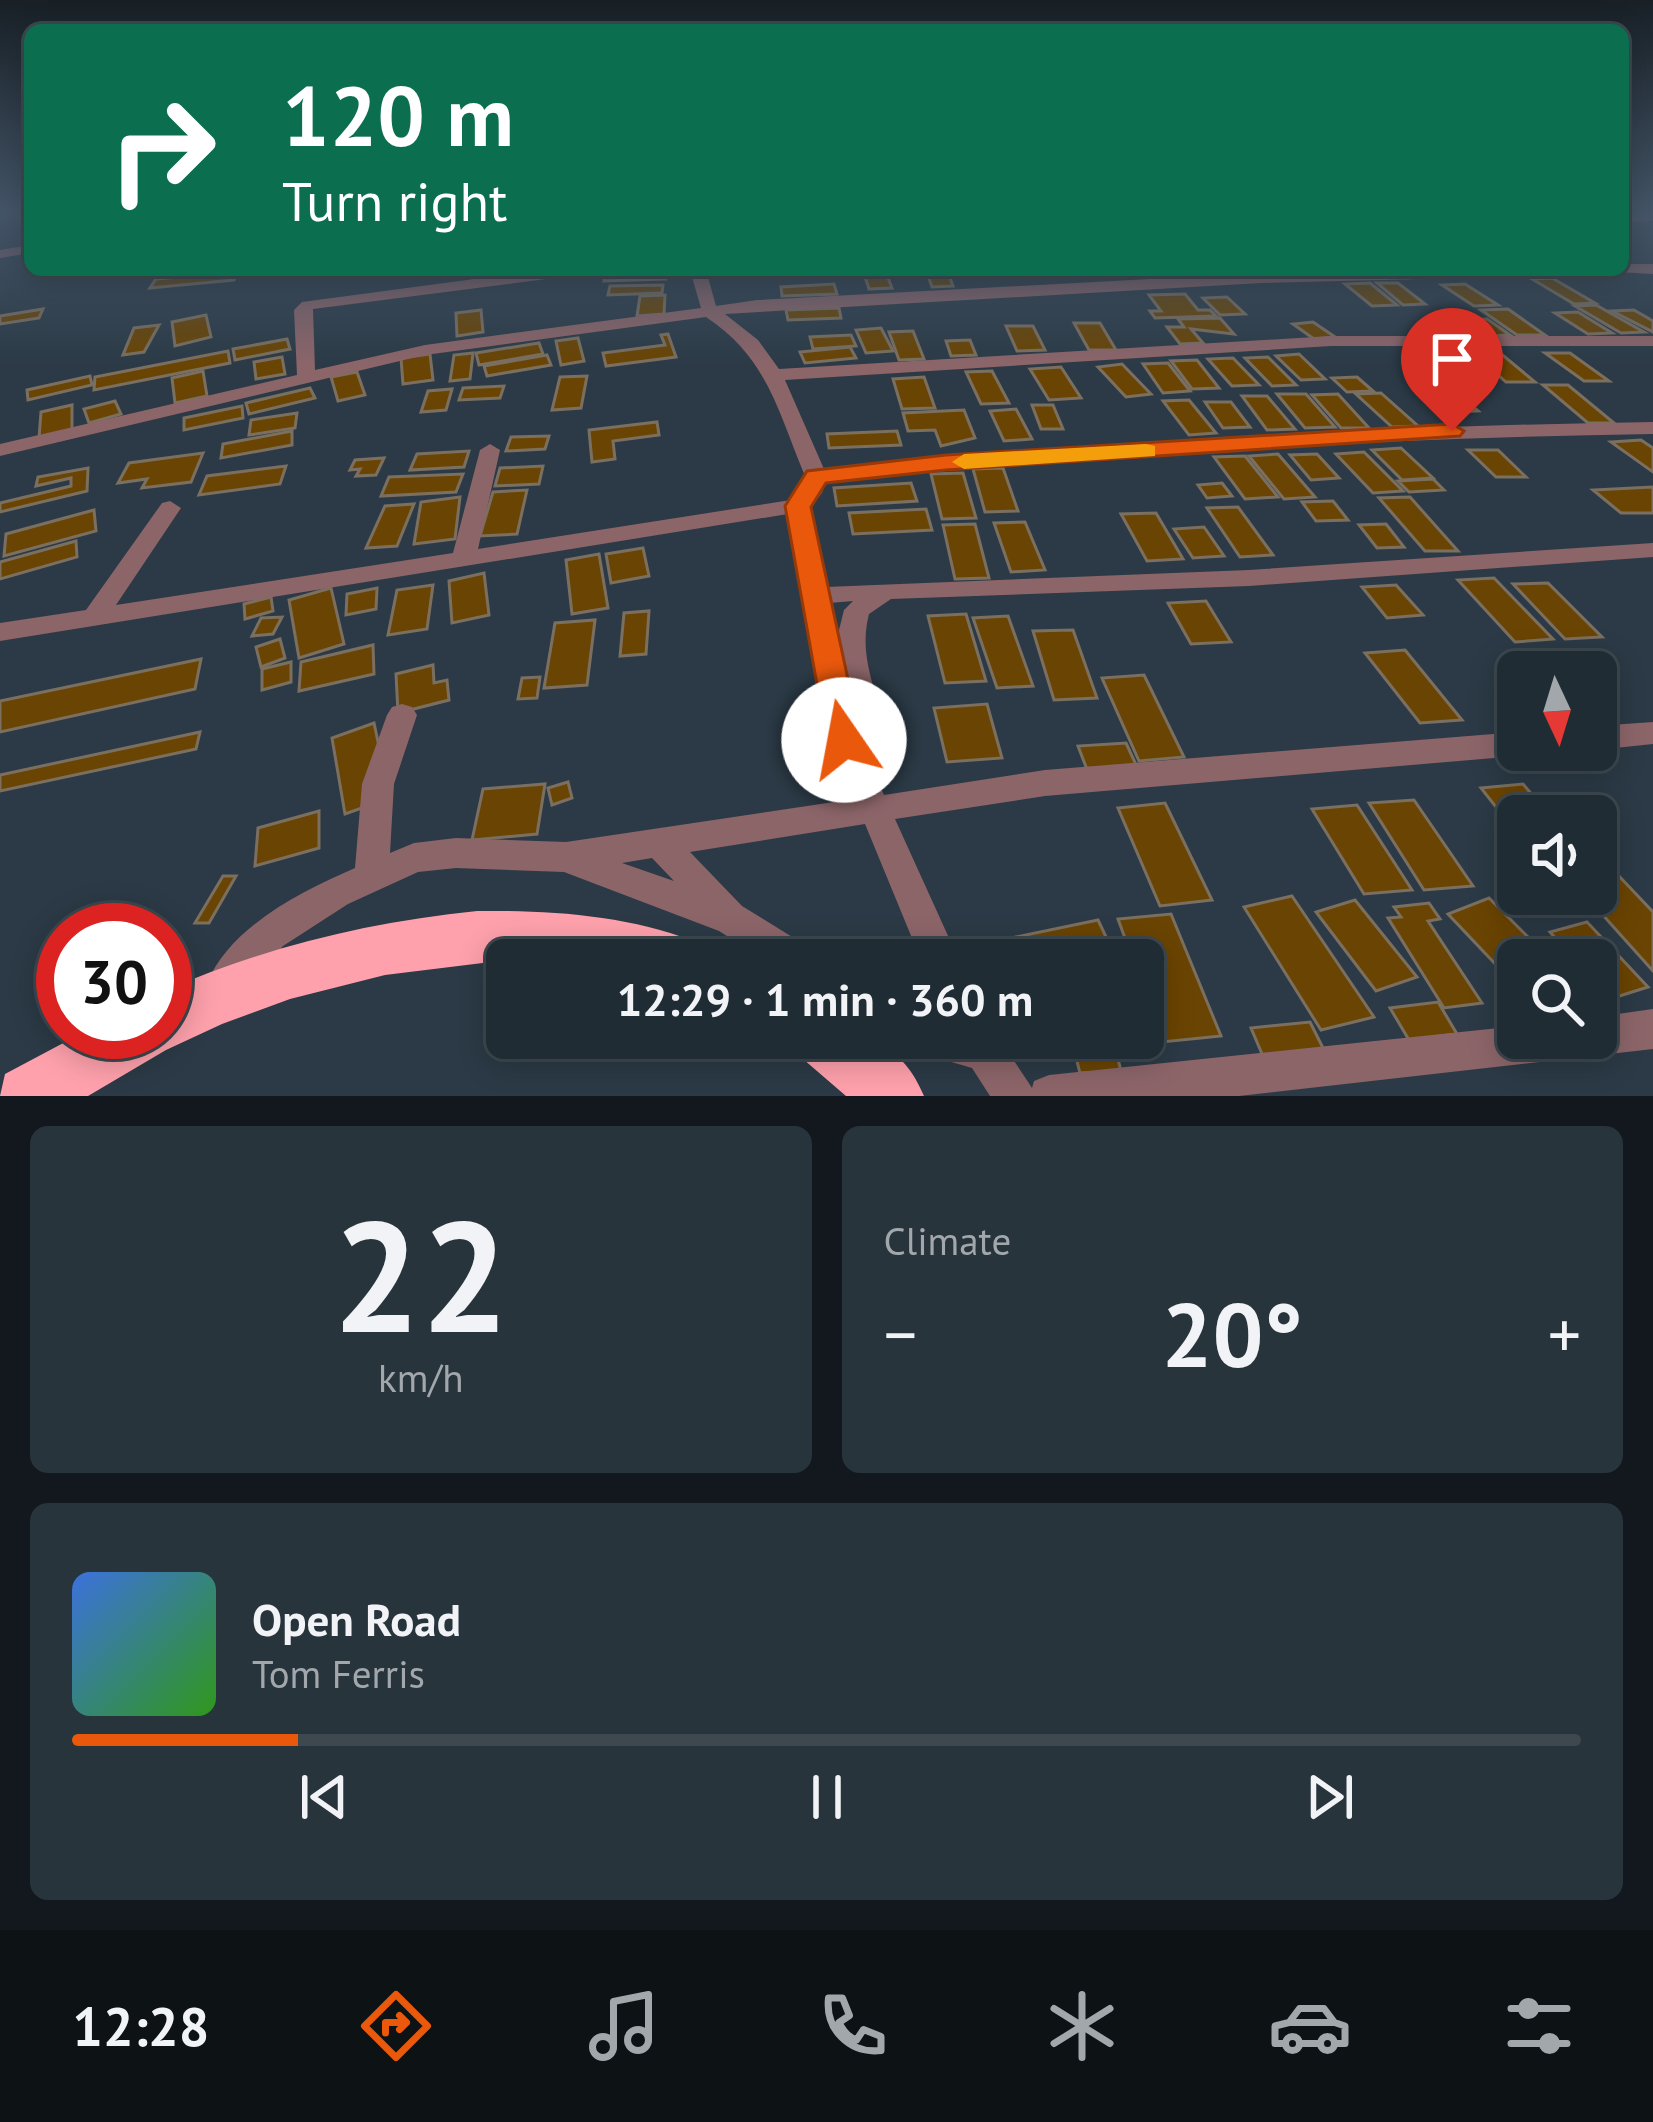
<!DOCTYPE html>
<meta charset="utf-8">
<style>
:root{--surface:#202c34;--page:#28343c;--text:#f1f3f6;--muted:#a2a7ac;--line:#3d484f;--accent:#ea580c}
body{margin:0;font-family:"PT Sans",sans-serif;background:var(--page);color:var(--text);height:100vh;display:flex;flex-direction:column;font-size:45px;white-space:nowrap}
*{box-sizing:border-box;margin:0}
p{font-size:39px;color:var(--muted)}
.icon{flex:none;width:66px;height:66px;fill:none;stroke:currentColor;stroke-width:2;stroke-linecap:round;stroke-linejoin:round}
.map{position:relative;height:1096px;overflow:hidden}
.side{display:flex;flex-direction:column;gap:30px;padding:30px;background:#12181d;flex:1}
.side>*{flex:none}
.guide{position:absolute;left:24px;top:24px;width:1605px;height:252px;border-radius:18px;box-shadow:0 6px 30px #0003,0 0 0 3px var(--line);background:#0b6e4f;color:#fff;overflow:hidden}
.needle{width:78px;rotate:176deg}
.controls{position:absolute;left:1497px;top:651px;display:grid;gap:24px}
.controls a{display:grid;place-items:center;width:120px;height:120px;border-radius:18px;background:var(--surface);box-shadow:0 6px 30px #0003,0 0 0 3px var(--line);font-size:60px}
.speed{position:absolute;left:36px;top:903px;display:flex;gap:24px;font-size:60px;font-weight:700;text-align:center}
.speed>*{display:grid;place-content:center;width:156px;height:156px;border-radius:50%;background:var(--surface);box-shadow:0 6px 30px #0003,0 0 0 3px var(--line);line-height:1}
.speed .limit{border:18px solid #d22;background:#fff;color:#111}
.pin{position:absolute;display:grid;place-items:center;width:102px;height:102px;color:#fff;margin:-123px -51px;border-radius:50% 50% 50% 0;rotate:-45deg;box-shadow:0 0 12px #0007}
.pin .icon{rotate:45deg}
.me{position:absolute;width:132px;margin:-66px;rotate:348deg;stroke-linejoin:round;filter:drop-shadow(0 0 9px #0008)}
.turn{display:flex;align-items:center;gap:42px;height:252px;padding:0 60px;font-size:54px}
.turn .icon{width:156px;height:156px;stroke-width:2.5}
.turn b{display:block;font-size:84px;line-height:102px}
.big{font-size:90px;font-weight:600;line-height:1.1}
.side .card{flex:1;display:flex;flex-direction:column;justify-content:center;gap:18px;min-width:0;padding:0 42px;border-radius:18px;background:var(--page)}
.side .dial{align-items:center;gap:0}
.dial b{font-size:156px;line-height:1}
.song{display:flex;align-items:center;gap:36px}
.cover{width:144px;height:144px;border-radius:18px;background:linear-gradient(135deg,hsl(220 70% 55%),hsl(110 70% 35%))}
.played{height:12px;border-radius:6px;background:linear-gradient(90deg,var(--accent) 15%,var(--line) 15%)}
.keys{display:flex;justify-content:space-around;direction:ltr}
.heat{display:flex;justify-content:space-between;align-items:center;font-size:66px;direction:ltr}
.side .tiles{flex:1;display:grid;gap:30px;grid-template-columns:1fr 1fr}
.card:last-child{grid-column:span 2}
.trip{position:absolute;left:486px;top:939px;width:678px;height:120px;border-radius:18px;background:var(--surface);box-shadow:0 6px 30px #0003,0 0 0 3px var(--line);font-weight:600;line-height:120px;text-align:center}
.tabs{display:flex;height:192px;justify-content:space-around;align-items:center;background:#0d1215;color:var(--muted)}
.tabs .icon{width:84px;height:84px}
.tabs .current{color:var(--accent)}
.tabs b{font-size:54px;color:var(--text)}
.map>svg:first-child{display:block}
</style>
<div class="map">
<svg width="1653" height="1096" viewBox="0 0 1653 1096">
<rect width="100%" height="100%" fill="#2b3a46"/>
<g fill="#6a4402" stroke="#7b6f5f" stroke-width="3">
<path d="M885,270l7,18 -23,1 -6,-18z"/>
<path d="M926,270h21l6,16 -21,1z"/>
<path d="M238,272l-4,8 -84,8 6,-9z"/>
<path d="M619,272l-1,3 49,-2 -1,6 -62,2 2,-8z"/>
<path d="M1552,278l43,25 -21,1 -42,-25z"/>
<path d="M1370,283l27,22 -25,1 -27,-22z"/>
<path d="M1377,283h21l27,21 -22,1z"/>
<path d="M834,284l3,10 -55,2 -1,-9z"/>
<path d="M1465,284l33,21 -24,1 -32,-21z"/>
<path d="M663,285l-1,8 -54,2 2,-9z"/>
<path d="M1185,294l13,16h12l6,6 -61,2 -5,-7h11l-12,-16z"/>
<path d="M665,295l-1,19 -27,2 3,-20z"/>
<path d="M1227,297l18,17 -25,1 -17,-17z"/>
<path d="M1596,305l48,27 -23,1 -46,-27z"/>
<path d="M839,308l2,10 -53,2 -2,-10z"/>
<path d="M43,309l-4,9 -39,6v-8z"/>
<path d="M1508,309l37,26h-28l-36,-25z"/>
<path d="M481,310l2,22 -26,4 -1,-23z"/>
<path d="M1634,310l19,11v11l-41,-21z"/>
<path d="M1578,312l34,21 -24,1 -33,-21z"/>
<path d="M206,315l5,22 -36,9 -3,-24z"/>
<path d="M1220,318l14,16 -43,-5 12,14 -23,1 -13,-17h17l-6,-8z"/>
<path d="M1487,319l23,16 -23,1 -23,-16z"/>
<path d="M1313,322l22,15 -21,2 -21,-15z"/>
<path d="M1074,323h26l16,27h-27z"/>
<path d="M159,325l-15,27 -21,3 11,-27z"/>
<path d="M1006,326h27l12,24 -28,1z"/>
<path d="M881,328l12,23 -27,2 -10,-23z"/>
<path d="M913,331l11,28 -25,1 -10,-28z"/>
<path d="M668,334l8,23 -70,9 -3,-13 62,-8 -4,-10z"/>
<path d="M851,335l5,11 -43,3 -3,-12z"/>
<path d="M578,338l6,23 -23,4 -5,-24z"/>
<path d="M287,339l3,10 -55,11 -2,-11z"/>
<path d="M970,340l6,15 -25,1 -5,-15z"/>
<path d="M539,343l4,11 -64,11 -3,-12z"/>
<path d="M850,347l6,11 -51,5 -5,-11z"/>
<path d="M228,351l2,12 -136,27 1,-13z"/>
<path d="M1472,352h27l36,30h-29z"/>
<path d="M473,353l-3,26 -20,2 4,-26z"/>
<path d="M1545,353h25l39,28h-25z"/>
<path d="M430,354l3,26 -30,4 -2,-26z"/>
<path d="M1299,354l26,25 -24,1 -25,-24z"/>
<path d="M547,355l4,10 -64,11 -3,-10z"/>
<path d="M282,357l3,17 -29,5 -2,-17z"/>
<path d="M1268,357l28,28 -24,1 -27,-28z"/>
<path d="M1233,358l26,27 -27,1 -24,-27z"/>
<path d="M1197,360l22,28 -27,1 -21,-28z"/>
<path d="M1168,363l22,28 -27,2 -20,-29z"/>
<path d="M1122,364l29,30 -25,3 -28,-30z"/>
<path d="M1061,367l20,31 -32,2 -19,-31z"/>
<path d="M1417,369h29l17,15h-30z"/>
<path d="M203,371l4,25 -32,7 -3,-25z"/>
<path d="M992,371l17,32 -28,1 -15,-32z"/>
<path d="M357,372l8,23 -27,6 -7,-24z"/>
<path d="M90,376l2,9 -64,15 -1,-10z"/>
<path d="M587,376l-6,32 -29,2 8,-33z"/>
<path d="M924,377l11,31 -33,1 -9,-30z"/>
<path d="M1357,377l16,14 -26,1 -15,-14z"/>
<path d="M1543,385h25l46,38h-26z"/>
<path d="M504,386l-4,12 -41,2 4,-12z"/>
<path d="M310,388l5,10 -66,16 -3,-11z"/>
<path d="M452,389l-6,21 -25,2 7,-21z"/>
<path d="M1381,393l37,33 -26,1 -36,-33z"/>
<path d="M1277,394h29l29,33 -30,1z"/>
<path d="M1338,394l31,34h-28l-29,-33z"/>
<path d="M1242,396h25l28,33 -28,1z"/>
<path d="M1464,399l14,12 -28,1 -13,-12z"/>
<path d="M1189,400l27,33 -27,2 -26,-34z"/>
<path d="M115,401l6,13 -32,9 -5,-14z"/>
<path d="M1205,402h26l19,25 -27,1z"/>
<path d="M72,405v25l-33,8 2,-26z"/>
<path d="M1032,405h21l10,24h-22z"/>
<path d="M242,406l1,12 -59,12v-12z"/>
<path d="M1016,409l16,30 -28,2 -14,-30z"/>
<path d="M964,410l11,28 -34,8 -6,-16 -27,1 -5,-18z"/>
<path d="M297,413l-2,15 -46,7 2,-15z"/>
<path d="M657,422l2,13 -46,6 2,18 -23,3 -3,-32z"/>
<path d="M292,431v14l-71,13 2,-14z"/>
<path d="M897,431l4,14 -72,3 -2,-14z"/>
<path d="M549,436l-4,13 -39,2 5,-14z"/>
<path d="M1641,440l12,8v24l-42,-30z"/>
<path d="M1401,448l32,30 -31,2 -30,-30z"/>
<path d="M1468,450h30l28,27h-30z"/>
<path d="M469,451l-5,16 -54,3 7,-16z"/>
<path d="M1364,452l39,39 -30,2 -37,-39z"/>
<path d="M203,453l-12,29 -49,6 5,-9 -29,4 11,-20z"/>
<path d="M1278,454l37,43 -31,2 -35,-43z"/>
<path d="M1317,454l22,24 -28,2 -21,-25z"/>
<path d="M1245,456l33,41 -33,2 -31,-42z"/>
<path d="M384,458l-8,17 -20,1 4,-7 -10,1 5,-10z"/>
<path d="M286,466l-6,18 -81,11 8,-19z"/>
<path d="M543,466l-4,18 -44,2 5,-18z"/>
<path d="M88,468l-1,23 -87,21v-9l71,-17v-8l-35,8 2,-9z"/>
<path d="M1003,468l15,43 -33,1 -12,-43z"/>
<path d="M963,473l13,45 -34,1 -11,-45z"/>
<path d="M463,474l-7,18 -75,4 8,-19z"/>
<path d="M1433,479l11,11 -35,2 -11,-11z"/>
<path d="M911,483l6,18 -80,5 -3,-18z"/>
<path d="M1222,483l10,13 -25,2 -9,-13z"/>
<path d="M1653,487v26h-32l-28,-23z"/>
<path d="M527,490l-10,44 -37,2 13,-44z"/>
<path d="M460,497l-5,42 -41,5 7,-42z"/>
<path d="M1410,497l48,54h-33l-46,-53z"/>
<path d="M1333,501l15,19 -32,1 -14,-19z"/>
<path d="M414,504l-17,42 -31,2 19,-42z"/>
<path d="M1238,507l35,48 -33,2 -33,-49z"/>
<path d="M926,509l6,21 -79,4 -4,-21z"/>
<path d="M94,510l2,21 -92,25 2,-22z"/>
<path d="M1156,513l27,46 -36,2 -26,-47z"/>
<path d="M1025,522l20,48 -34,2 -17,-49z"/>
<path d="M975,524l14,54 -34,1 -12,-54z"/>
<path d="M1386,524l18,23 -27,1 -18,-23z"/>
<path d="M1204,527l20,29 -31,2 -19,-29z"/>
<path d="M76,541l1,16 -77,22v-17z"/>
<path d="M643,548l6,28 -38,7 -5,-29z"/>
<path d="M599,554l9,54 -36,6 -6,-54z"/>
<path d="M484,573l5,42 -37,8 -3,-42z"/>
<path d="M1494,578l59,61 -38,3 -57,-62z"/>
<path d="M1548,583l54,54 -37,2 -52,-55z"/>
<path d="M433,585l-6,44 -39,6 9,-45z"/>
<path d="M1396,585l27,30 -36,3 -25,-31z"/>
<path d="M331,588l13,56 -45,14 -10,-58z"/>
<path d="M377,588l-1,21 -30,6 1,-21z"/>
<path d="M271,597l2,14 -28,8 -1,-15z"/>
<path d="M1206,601l25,41 -40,2 -23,-41z"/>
<path d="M649,611l-3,43 -26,2 4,-43z"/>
<path d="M966,614l20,67 -41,2 -17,-67z"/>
<path d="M1008,616l25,70 -36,2 -24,-70z"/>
<path d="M282,617l-9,17 -21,2 9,-18z"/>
<path d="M595,620l-8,65 -43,3 11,-65z"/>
<path d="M1073,630l24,68 -43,2 -21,-69z"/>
<path d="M280,639l5,19 -24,9 -5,-20z"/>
<path d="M373,645l1,29 -75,17 2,-29z"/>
<path d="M1405,650l57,70 -42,3 -55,-70z"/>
<path d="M201,659l-6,30 -195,43v-31z"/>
<path d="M291,662v20l-29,8v-21z"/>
<path d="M433,665l1,18 13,-3 2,20 -51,13 -2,-39z"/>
<path d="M1144,675l40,82 -45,4 -37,-83z"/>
<path d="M540,677l-3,21 -19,1 4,-21z"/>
<path d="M987,704l15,54 -55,4 -13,-54z"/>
<path d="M374,723l16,75 -45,16 -13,-76z"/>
<path d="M200,732l-4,17 -196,42v-16z"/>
<path d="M1126,743l12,26 -50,3 -10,-26z"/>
<path d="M568,782l4,16 -20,7 -4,-17z"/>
<path d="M545,784l-8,50 -65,6 11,-51z"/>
<path d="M1523,784l27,32h-32v19l-37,-47z"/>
<path d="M1414,800l59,86 -49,4 -55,-87z"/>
<path d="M1165,803l47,97 -52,6 -42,-98z"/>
<path d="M1357,805l55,85 -48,4 -52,-85z"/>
<path d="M319,811v37l-64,18 3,-38z"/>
<path d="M1617,874l36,38v59l-69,-77h12v-16z"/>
<path d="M223,876h13l-27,47h-14z"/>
<path d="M1292,896l82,121 -53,13 -77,-123z"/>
<path d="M1489,898l62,62h-33v28l-70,-74z"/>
<path d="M1355,900l62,77 -41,14 -60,-79z"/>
<path d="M1429,903l11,16 -12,2 54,82 -38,5 -56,-90 13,-1 -7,-10z"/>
<path d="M1171,914l50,122 -59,6 -19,-53v-29h-10l-15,-41z"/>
<path d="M1098,920l19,40h-124l-6,-17z"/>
<path d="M1587,922l61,65 -38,12 -14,-16v-23h-21l-25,-28z"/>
<path d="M1438,1002l19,32 -48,6 -19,-32z"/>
<path d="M1143,1021l9,28 -36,2 5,20 -41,2 -9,-35h72z"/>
<path d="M1310,1022l16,32 -61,7 -14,-33z"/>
</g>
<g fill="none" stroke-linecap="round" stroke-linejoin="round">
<g fill="#8c6569" fill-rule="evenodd">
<path d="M1653,213v8l-30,1v-8z"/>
<path d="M30,245v8l-30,5v-8z"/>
<path d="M1623,264h30v10l-35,-2 5,-2z"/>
<path d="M542,270h43l-8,5 -264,34 2,61 110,-25 276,-37 -11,-38h16l10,36 41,-6 504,-27 334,-3 -8,5 -326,8 -536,31 33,26 21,29 552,-33h322v10h-322l-546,34 39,89c275,-28 552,-43 829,-47v12c-276,4 -553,20 -828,48l-3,11 -12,14 16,80 423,-17 404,-27v14l-404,29 -358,13 -22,15c-16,62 31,98 3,154l12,27 161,-25 473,-38v18h12l-12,6 -473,40 -150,23 64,141h-38l-56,-136 -175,28 52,54 68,42 6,12h-51l-46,-29 -155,-59 -108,-4 -38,4 -70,32 -65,42 -44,50 -13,5 -13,-5 -6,-13c24,-57 95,-92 148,-115l7,-84 25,-69 5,-8 10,-3 10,3 5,8 -23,69 -4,69 24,-10 42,-5 110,4 288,-43 -25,-60 -41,-225 -788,127v-18l86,-13 76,-107 8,-2 11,7 -65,97 337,-52 27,-103 10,-6 10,6 -22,99 313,-49 10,-9 4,-15c-27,-64 -37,-118 -99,-159l-281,38 -425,101v-12l297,-69 -3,-65 8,-8zM853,601l-9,9 -7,28 -8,-35zM652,858l22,23 -52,-18z"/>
<path d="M1653,722v22l-57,6v-24z"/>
<path d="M1653,1009v40l-414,47h-249l-18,-28 -55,-16 -6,-14h88l33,50 2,-7 15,-6 469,-49v12h78v-21z"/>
</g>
<g fill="#fea1ac" fill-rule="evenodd">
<path d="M477,911c71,-1 149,4 216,30l8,19h-194l-122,15 -95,24 -68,25 -56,26 -78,46h-88l5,-22 79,-42h81v-41c99,-44 204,-69 312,-80z"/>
<path d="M794,1038c60,0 103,-7 130,58h-78l-43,-37z"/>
</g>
</g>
<linearGradient id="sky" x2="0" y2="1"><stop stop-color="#182026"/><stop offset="0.58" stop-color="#445568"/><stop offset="1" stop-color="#445568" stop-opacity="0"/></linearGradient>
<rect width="1653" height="366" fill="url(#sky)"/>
<path fill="#ea580c" stroke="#983908" stroke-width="3" d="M1452,424l12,7 -4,5 -514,34 -120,13 -15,24 50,233 -5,9 -12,4 -12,-4 -5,-9 -42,-234 22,-35 139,-16z"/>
<path fill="#f59e0b" d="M1146,444l9,2v10l-191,13 -12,-7 12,-8z"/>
</svg>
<div class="controls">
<a><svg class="needle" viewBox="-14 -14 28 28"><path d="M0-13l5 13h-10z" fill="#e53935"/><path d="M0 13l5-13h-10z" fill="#a2a7ac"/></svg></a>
<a><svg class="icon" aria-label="sound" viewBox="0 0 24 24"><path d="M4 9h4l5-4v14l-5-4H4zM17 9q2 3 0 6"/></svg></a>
<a><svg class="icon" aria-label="search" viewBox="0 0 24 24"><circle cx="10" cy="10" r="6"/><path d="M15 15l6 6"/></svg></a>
</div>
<div class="speed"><div class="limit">30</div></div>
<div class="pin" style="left:1452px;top:431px;background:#d93025"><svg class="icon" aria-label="arrive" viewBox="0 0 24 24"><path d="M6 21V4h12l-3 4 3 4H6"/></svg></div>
<svg class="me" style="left:844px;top:740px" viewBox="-20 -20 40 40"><circle r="19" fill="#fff"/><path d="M0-13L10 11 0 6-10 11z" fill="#ea580c"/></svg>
<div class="trip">12:29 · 1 min · 360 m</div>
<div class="guide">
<div class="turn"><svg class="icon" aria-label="right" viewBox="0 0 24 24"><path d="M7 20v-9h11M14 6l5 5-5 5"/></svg><div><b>120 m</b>Turn right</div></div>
</div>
</div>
<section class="side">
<div class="tiles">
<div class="card dial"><b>22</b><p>km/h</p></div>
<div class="card"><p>Climate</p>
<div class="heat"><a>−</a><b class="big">20°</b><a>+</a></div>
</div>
<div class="card">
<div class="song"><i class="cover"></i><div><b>Open Road</b><p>Tom Ferris</p></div></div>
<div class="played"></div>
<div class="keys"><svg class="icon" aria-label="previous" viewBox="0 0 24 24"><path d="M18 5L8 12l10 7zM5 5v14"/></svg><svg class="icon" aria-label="pause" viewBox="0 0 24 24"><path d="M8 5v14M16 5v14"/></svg><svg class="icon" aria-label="next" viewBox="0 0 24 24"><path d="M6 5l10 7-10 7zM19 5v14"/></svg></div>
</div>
</div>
</section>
<nav class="tabs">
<b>12:28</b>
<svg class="icon current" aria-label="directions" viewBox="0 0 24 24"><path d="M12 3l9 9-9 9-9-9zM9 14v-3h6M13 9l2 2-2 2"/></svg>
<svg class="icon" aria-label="music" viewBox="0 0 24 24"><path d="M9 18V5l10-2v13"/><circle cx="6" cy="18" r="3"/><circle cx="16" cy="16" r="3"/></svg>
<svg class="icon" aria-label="phone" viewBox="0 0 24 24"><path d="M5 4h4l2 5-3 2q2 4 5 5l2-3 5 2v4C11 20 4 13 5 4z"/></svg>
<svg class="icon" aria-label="climate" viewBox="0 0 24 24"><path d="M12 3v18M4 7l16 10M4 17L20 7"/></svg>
<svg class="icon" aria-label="car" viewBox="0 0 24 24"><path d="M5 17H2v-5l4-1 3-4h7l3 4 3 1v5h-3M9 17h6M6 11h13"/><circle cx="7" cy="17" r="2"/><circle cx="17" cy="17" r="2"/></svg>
<svg class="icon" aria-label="filters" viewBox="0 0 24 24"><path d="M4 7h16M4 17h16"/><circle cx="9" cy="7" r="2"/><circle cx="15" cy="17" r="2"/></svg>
</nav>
